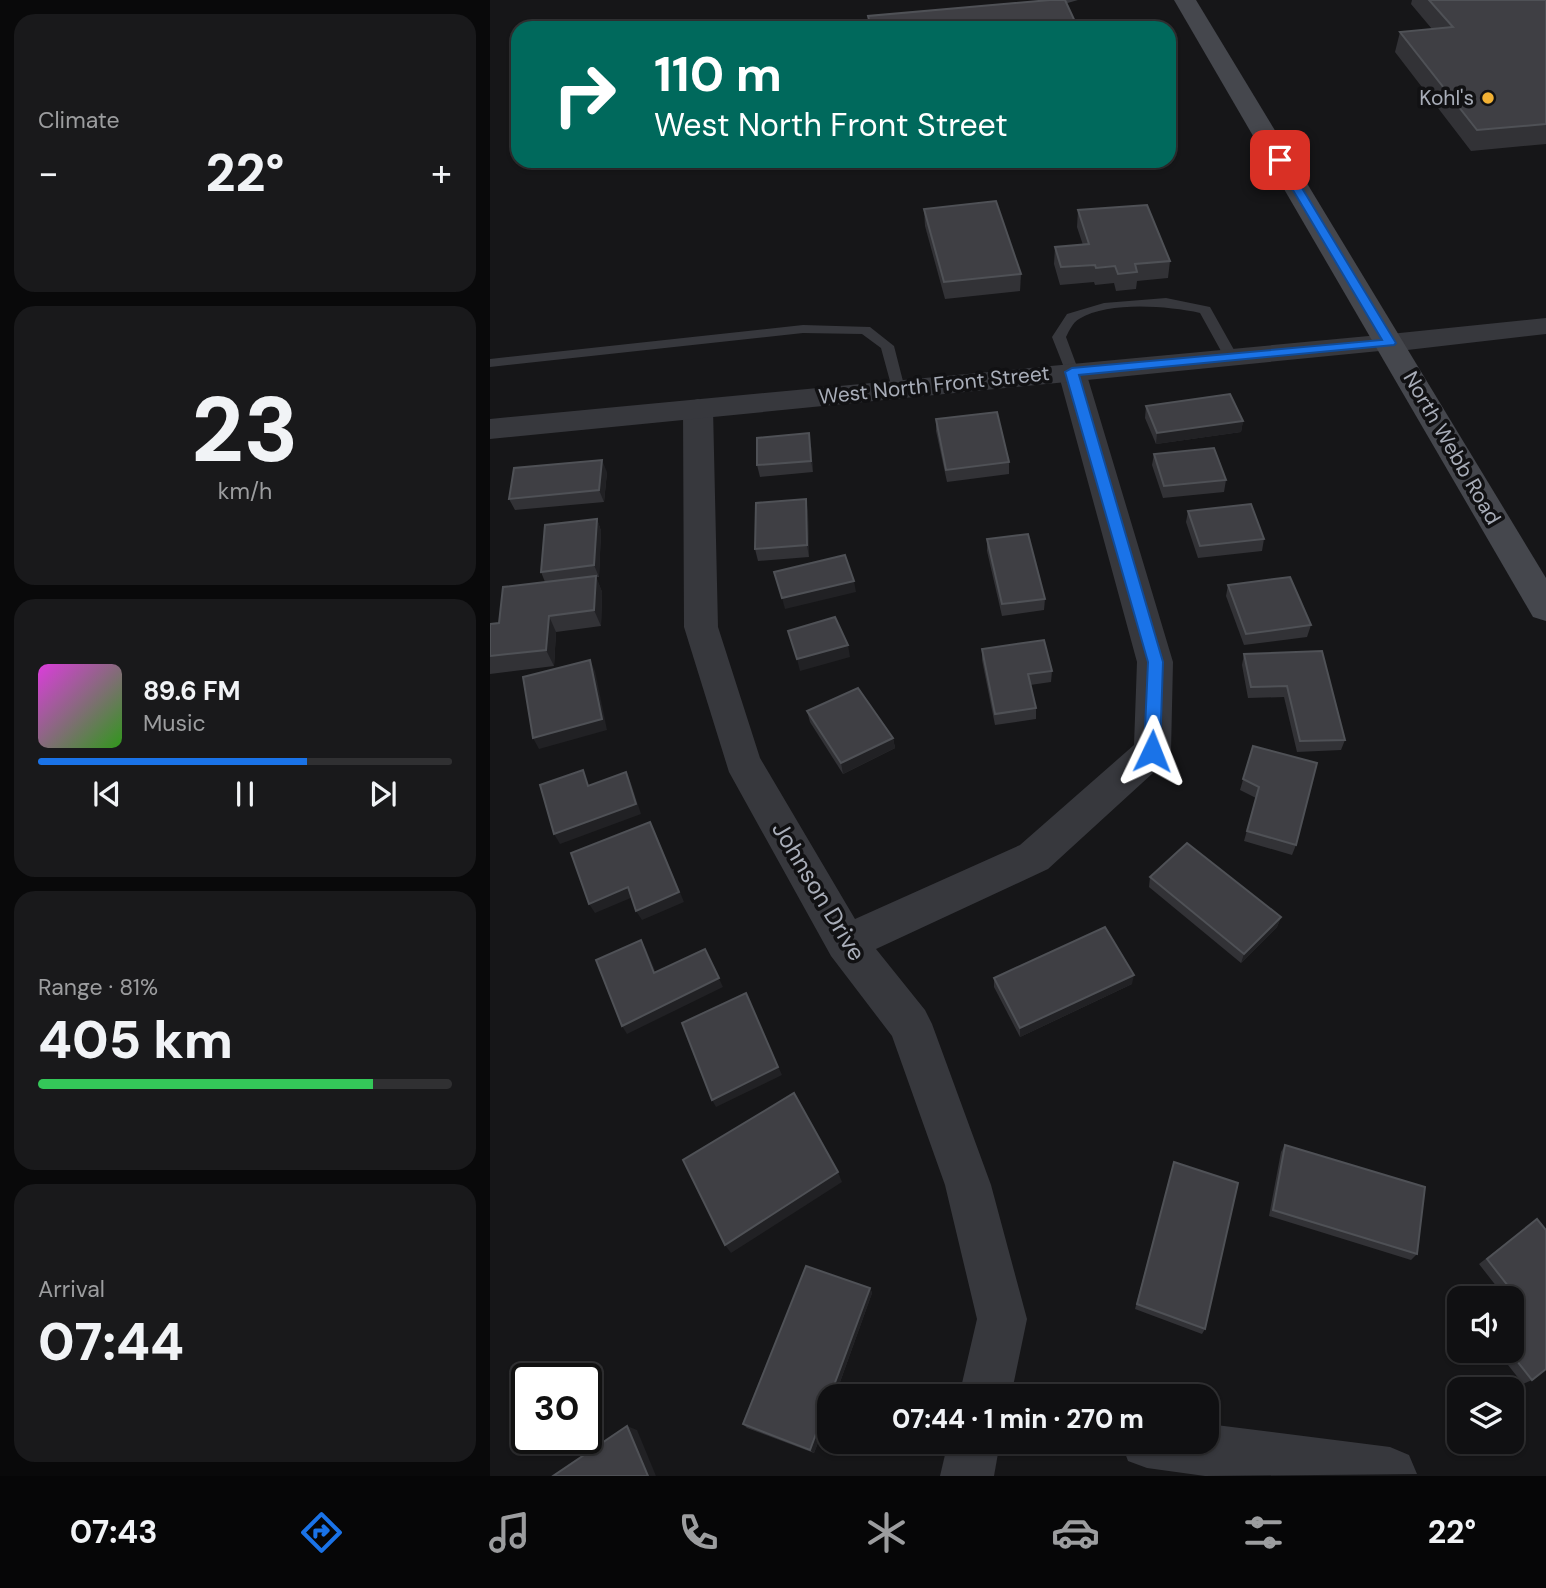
<!DOCTYPE html>
<meta charset="utf-8">
<style>
:root{--surface:#101012;--page:#19191b;--text:#f1f3f6;--muted:#9c9d9f;--line:#303032;--accent:#1a73e8}
body{margin:0;font-family:"DM Sans",sans-serif;background:var(--page);color:var(--text);height:100vh;display:flex;flex-direction:column;font-size:26px;white-space:nowrap}
*{box-sizing:border-box;margin:0}
p{font-size:23px;color:var(--muted)}
.icon{flex:none;width:38px;height:38px;fill:none;stroke:currentColor;stroke-width:2;stroke-linecap:round;stroke-linejoin:round}
.map{position:relative;flex:1;overflow:hidden}
.drawer{display:flex;flex-direction:column;gap:14px;padding:14px;background:#09090a;width:490px}
.drawer>*{flex:none}
.hud{position:absolute;left:21px;top:21px;width:665px;height:147px;border-radius:21px;box-shadow:0 2px 5px #0004,0 0 0 2px var(--line);background:#00695c;color:#fff;overflow:hidden}
.buttons{position:absolute;left:957px;top:1286px;display:grid;gap:14px}
.buttons a{display:grid;place-items:center;width:77px;height:77px;border-radius:14px;background:var(--surface);box-shadow:0 2px 5px #0004,0 0 0 2px var(--line);font-size:35px}
.speed{position:absolute;left:21px;top:1363px;display:flex;gap:14px;font-size:35px;font-weight:700;text-align:center}
.speed>*{display:grid;place-content:center;width:91px;height:91px;border-radius:50%;background:var(--surface);box-shadow:0 2px 5px #0004,0 0 0 2px var(--line);line-height:1}
.speed .limit{border:4px solid #111;border-radius:10px;background:#fff;color:#111}
.pin{position:absolute;display:grid;place-items:center;width:60px;height:60px;color:#fff;margin:-30px;border-radius:14px;box-shadow:0 4px 10px #0006}
.me{position:absolute;width:77px;margin:-38px;rotate:2deg;stroke-linejoin:round;filter:drop-shadow(0 0 5px #0008)}
.turn{display:flex;align-items:center;gap:24px;height:147px;padding:0 28px;font-size:32px}
.turn .icon{width:91px;height:91px;stroke-width:2.5}
.turn b{display:block;font-size:49px;line-height:60px}
.big{font-size:52px;font-weight:800;line-height:1.1}
.drawer .widget{flex:1;display:flex;flex-direction:column;justify-content:center;gap:10px;min-width:0;padding:0 24px;border-radius:21px;background:var(--page)}
.drawer .dial{align-items:center;gap:0}
.dial b{font-size:91px;line-height:1}
.song{display:flex;align-items:center;gap:21px}
.cover{width:84px;height:84px;border-radius:10px;background:linear-gradient(135deg,hsl(300 70% 55%),hsl(110 70% 35%))}
.played{height:7px;border-radius:4px;background:linear-gradient(90deg,var(--accent) 65%,var(--line) 65%)}
.keys{display:flex;justify-content:space-around;direction:ltr}
.heat{display:flex;justify-content:space-between;align-items:center;font-size:38px;direction:ltr}
.charge{height:10px;border-radius:5px;background:linear-gradient(90deg,#34c759 81%,var(--line) 0)}
.trip{position:absolute;left:327px;top:1384px;width:402px;height:70px;border-radius:21px;background:var(--surface);box-shadow:0 2px 5px #0004,0 0 0 2px var(--line);font-weight:800;line-height:70px;text-align:center}
.tabs{display:flex;height:112px;justify-content:space-around;align-items:center;background:#060607;color:var(--muted)}
.tabs .icon{width:49px;height:49px}
.tabs .on{color:var(--accent)}
.tabs b{font-size:32px;color:var(--text)}
main{display:flex;flex:1;min-height:0}
.map>svg:first-child{display:block}
</style>
<main>
<section class="drawer">
<div class="widget"><p>Climate</p>
<div class="heat"><a>−</a><b class="big">22°</b><a>+</a></div>
</div>
<div class="widget dial"><b>23</b><p>km/h</p></div>
<div class="widget">
<div class="song"><i class="cover"></i><div><b>89.6 FM</b><p>Music</p></div></div>
<div class="played"></div>
<div class="keys"><svg class="icon" aria-label="previous" viewBox="0 0 24 24"><path d="M18 5L8 12l10 7zM5 5v14"/></svg><svg class="icon" aria-label="pause" viewBox="0 0 24 24"><path d="M8 5v14M16 5v14"/></svg><svg class="icon" aria-label="next" viewBox="0 0 24 24"><path d="M6 5l10 7-10 7zM19 5v14"/></svg></div>
</div>
<div class="widget"><p>Range · 81%</p><b class="big">405 km</b><div class="charge"></div></div>
<div class="widget"><p>Arrival</p><b class="big">07:44</b></div>
</section>
<div class="map">
<svg width="1056" height="1476" viewBox="0 0 1056 1476">
<rect width="100%" height="100%" fill="#161618"/>
<g fill="none" stroke-linecap="round" stroke-linejoin="round">
<g fill="#37383d" fill-rule="evenodd">
<path d="M571,0h17l-35,10 -5,-3z"/>
<path d="M403,19l3,1v4l-37,4 -27,-1 5,-3z"/>
<path d="M676,298l44,9 28,50 -2,3h-10l-26,-47c-33,-7 -91,-12 -121,6 -6,3 -10,12 -13,18l13,35 -7,4 -5,-1 -15,-38 15,-23 37,-11z"/>
<path d="M313,325l67,2 24,19 11,43 -2,3h-10l-12,-44 -19,-14 -59,-1 -313,34v-8z"/>
</g>
<g fill="#37383d" fill-rule="evenodd">
<path d="M1056,318v16l-156,18 -10,-3 -4,-6 4,-6 10,-3z"/>
<path d="M582,363l10,3 4,6 87,290 -2,89 -6,11 -117,107 -172,80 49,61 7,14 59,161 36,134 -16,77h-52l18,-77 -32,-134 -53,-149 -61,-80 -102,-184 -45,-145 -1,-218 5,-7 10,-3 10,3 5,7 5,218 42,131 95,161 165,-74 114,-100 3,-83 -79,-290 4,-6z"/>
<path d="M718,1424l182,23 19,8 8,19 -212,2 -58,-8 -19,-7 -7,-19h87z"/>
<path d="M458,1442h52l-6,34h-54z"/>
</g>
<path fill="#37383d" fill-rule="evenodd" d="M900,334l10,3 5,6 -5,6 -910,90v-20z"/>
<path fill="#45474d" fill-rule="evenodd" d="M684,0h22l350,578v43l-13,-4z"/>
</g>
<g fill="#323236">
<path d="M922,0h134v144l-75,7 -76,-99 5,-20 32,-3 -21,-25z"/>
<path d="M434,209l97,65 -1,17 -75,8 -20,-73z"/>
<path d="M588,210l92,51 -2,17 -31,3 -1,8 -20,2 -2,-8 -19,2 -1,-3 -34,3 -6,-21 1,-17 28,-2 -6,-18z"/>
<path d="M656,406l97,15 -2,11 -85,12 -11,-26z"/>
<path d="M446,419l73,43v12l-62,8 -11,-51z"/>
<path d="M321,445l2,27 -53,5 -3,-12z"/>
<path d="M664,454l72,26 -2,12 -61,6 -11,-33z"/>
<path d="M117,472l-3,30 -89,8 -6,-11z"/>
<path d="M318,511l1,46 -51,4 -3,-12z"/>
<path d="M698,511l76,28 -2,12 -64,7 -12,-36z"/>
<path d="M107,519l4,12 -2,46h-3l6,15 -1,34 -45,6 -2,34 -64,8v-50l9,-1 46,-41 -4,-10z"/>
<path d="M497,539l58,60 -1,11 -42,6 -15,-65z"/>
<path d="M738,585l83,40 -4,12 -63,8 -18,-49z"/>
<path d="M492,649l70,22 -1,11 -21,3 6,23v11l-41,6 -13,-65z"/>
<path d="M832,651l23,89 -4,10 -44,2 -13,-55 -36,1 -6,-33 2,-11z"/>
<path d="M317,711l86,27 2,10 -52,26 -33,-52z"/>
<path d="M763,746l43,99 -4,10 -48,-14 12,-43 -16,-8z"/>
<path d="M660,877l131,40 -4,10 -36,36 -92,-76z"/>
<path d="M504,978l138,6 -112,53 -26,-50z"/>
<path d="M795,1145l132,109 -6,6 -142,-44 12,-64z"/>
<path d="M684,1162l31,167 -3,5 -67,-25z"/>
<path d="M1047,1219l-5,161 -9,4 -26,-33h15v-53h-11l3,-2 -25,-32z"/>
<path d="M380,1288l2,5 -37,103h-5v15l-16,42 -67,-25 -4,-4z"/>
</g>
<g fill="#212124">
<path d="M753,421l-2,11 -85,12 1,-11z"/>
<path d="M319,433l2,12 2,27 -2,-11z"/>
<path d="M112,460l5,12 -3,30 -5,-12z"/>
<path d="M316,499l2,12 1,46 -2,-12z"/>
<path d="M107,519l4,12 -2,46 -5,-12z"/>
<path d="M106,576l6,16 -1,34 -7,-16z"/>
<path d="M364,581l2,11 -71,17 -3,-11z"/>
<path d="M59,616l7,16 -2,34 -8,-16z"/>
<path d="M358,645l2,12 -50,14 -3,-12z"/>
<path d="M100,660l5,11 12,59 -68,19 -6,-11z"/>
<path d="M403,738l2,10 -52,26 -2,-11z"/>
<path d="M136,772l5,11 10,31 -81,30 -6,-10z"/>
<path d="M165,832l29,70 -42,18 -6,-9z"/>
<path d="M138,887l5,10 -38,16 -6,-9z"/>
<path d="M791,917l-4,10 -36,36 3,-9z"/>
<path d="M151,940l5,9 14,33 -6,-9z"/>
<path d="M215,949l18,38 -96,47 -5,-8z"/>
<path d="M644,975l-2,9 -112,53v-9z"/>
<path d="M256,993l36,82 -66,32 -4,-7z"/>
<path d="M348,1172l4,10 -111,71 -6,-8z"/>
<path d="M380,1288l2,5 -37,103h-5z"/>
<path d="M340,1398v13l-16,42 -4,-3z"/>
<path d="M137,1426l10,4 19,46h-8z"/>
</g>
<g fill="#3f3f44" stroke="#4f5156" stroke-width="2">
<path d="M560,0h15l13,28h-207l-3,-12z"/>
<path d="M939,0h117v124l-69,6 -77,-98 53,-5z"/>
<path d="M506,201l25,73 -77,8 -20,-73z"/>
<path d="M657,205l23,56 -35,3 2,8 -19,2 -3,-8 -19,2 -1,-3 -34,2 -6,-20 34,-3 -11,-34z"/>
<path d="M740,394l13,27 -86,12 -11,-27z"/>
<path d="M507,412l12,50 -63,8 -10,-51z"/>
<path d="M319,433l2,28 -54,4v-27z"/>
<path d="M724,448l12,32 -62,6 -10,-32z"/>
<path d="M112,460l-3,30 -90,9 5,-31z"/>
<path d="M316,499l1,46 -52,4 1,-46z"/>
<path d="M761,504l13,35 -64,7 -12,-35z"/>
<path d="M107,519l-3,46 -53,7 4,-47z"/>
<path d="M538,534l17,65 -43,5 -15,-65z"/>
<path d="M355,555l9,26 -72,17 -8,-26z"/>
<path d="M106,576l-2,34 -45,6 -3,34 -56,6v-32l9,-1 4,-36z"/>
<path d="M800,577l21,48 -65,9 -18,-49z"/>
<path d="M345,617l13,28 -51,14 -9,-28z"/>
<path d="M554,640l8,31 -24,3 8,34 -41,6 -13,-65z"/>
<path d="M832,651l23,89 -45,1 -13,-55 -36,1 -7,-33z"/>
<path d="M100,660l12,59 -69,19 -10,-61z"/>
<path d="M368,688l35,50 -52,25 -34,-52z"/>
<path d="M763,746l64,17 -21,82 -49,-14 12,-44 -16,-8z"/>
<path d="M93,770l5,16 38,-14 10,32 -82,30 -14,-49z"/>
<path d="M160,822l29,70 -43,19 -8,-24 -39,17 -18,-51z"/>
<path d="M697,843l94,74 -37,37 -94,-77z"/>
<path d="M615,927l29,48 -114,53 -26,-50z"/>
<path d="M151,940l13,33 51,-24 14,29 -97,48 -26,-66z"/>
<path d="M256,993l32,74 -66,33 -30,-77z"/>
<path d="M304,1093l44,79 -113,73 -42,-85z"/>
<path d="M795,1145l140,42 -8,67 -144,-44z"/>
<path d="M684,1162l64,21 -33,146 -68,-25z"/>
<path d="M1047,1219l9,11v139l-14,11 -23,-29h3v-53h-9l9,-7 -25,-32z"/>
<path d="M316,1266l64,22 -60,162 -67,-26z"/>
<path d="M137,1426l21,50h-95z"/>
</g>
<path fill="#1a73e8" stroke="#114b97" stroke-width="2" d="M790,157l5,3 111,183 -2,2 -315,30 84,287 -3,89 -8,6 -8,-6 4,-89 -83,-290 7,-4 310,-28 -107,-180z"/>
<circle fill="#f2b134" stroke="#111113" stroke-width="2.5" cx="998" cy="98" r="7"/>
<g text-anchor="middle" dominant-baseline="central" stroke-width="7" stroke-linejoin="round" paint-order="stroke">
<g font-size="21" fill="#a8adb8" stroke="#111113" text-anchor="end">
<text x="984" y="98">Kohl's</text>
</g>
<g font-size="21" fill="#a8adb8" stroke="#111113">
<text transform="translate(444 385) rotate(-6)">West North Front Street</text>
<text transform="translate(962 448) rotate(60)">North Webb Road</text>
</g>
<g font-size="24" fill="#a8adb8" stroke="#111113">
<text transform="translate(329 891) rotate(59)">Johnson Drive</text>
</g>
</g>
</svg>
<div class="buttons">
<a><svg class="icon" aria-label="sound" viewBox="0 0 24 24"><path d="M4 9h4l5-4v14l-5-4H4zM17 9q2 3 0 6"/></svg></a>
<a><svg class="icon" aria-label="layers" viewBox="0 0 24 24"><path d="M12 4l9 5-9 5-9-5zM3 14l9 5 9-5"/></svg></a>
</div>
<div class="speed"><div class="limit">30</div></div>
<div class="pin" style="left:790px;top:160px;background:#d93025"><svg class="icon" aria-label="arrive" viewBox="0 0 24 24"><path d="M6 21V4h12l-3 4 3 4H6"/></svg></div>
<svg class="me" style="left:662px;top:751px" viewBox="-20 -20 40 40"><path d="M0-17L14 15 0 8-14 15z" fill="#1a73e8" stroke="#fff" stroke-width="4"/></svg>
<div class="trip">07:44 · 1 min · 270 m</div>
<div class="hud">
<div class="turn"><svg class="icon" aria-label="right" viewBox="0 0 24 24"><path d="M7 20v-9h11M14 6l5 5-5 5"/></svg><div><b>110 m</b>West North Front Street</div></div>
</div>
</div>
</main>
<nav class="tabs">
<b>07:43</b>
<svg class="icon on" aria-label="directions" viewBox="0 0 24 24"><path d="M12 3l9 9-9 9-9-9zM9 14v-3h6M13 9l2 2-2 2"/></svg>
<svg class="icon" aria-label="music" viewBox="0 0 24 24"><path d="M9 18V5l10-2v13"/><circle cx="6" cy="18" r="3"/><circle cx="16" cy="16" r="3"/></svg>
<svg class="icon" aria-label="phone" viewBox="0 0 24 24"><path d="M5 4h4l2 5-3 2q2 4 5 5l2-3 5 2v4C11 20 4 13 5 4z"/></svg>
<svg class="icon" aria-label="climate" viewBox="0 0 24 24"><path d="M12 3v18M4 7l16 10M4 17L20 7"/></svg>
<svg class="icon" aria-label="car" viewBox="0 0 24 24"><path d="M5 17H2v-5l4-1 3-4h7l3 4 3 1v5h-3M9 17h6M6 11h13"/><circle cx="7" cy="17" r="2"/><circle cx="17" cy="17" r="2"/></svg>
<svg class="icon" aria-label="filters" viewBox="0 0 24 24"><path d="M4 7h16M4 17h16"/><circle cx="9" cy="7" r="2"/><circle cx="15" cy="17" r="2"/></svg>
<b>22°</b>
</nav>
